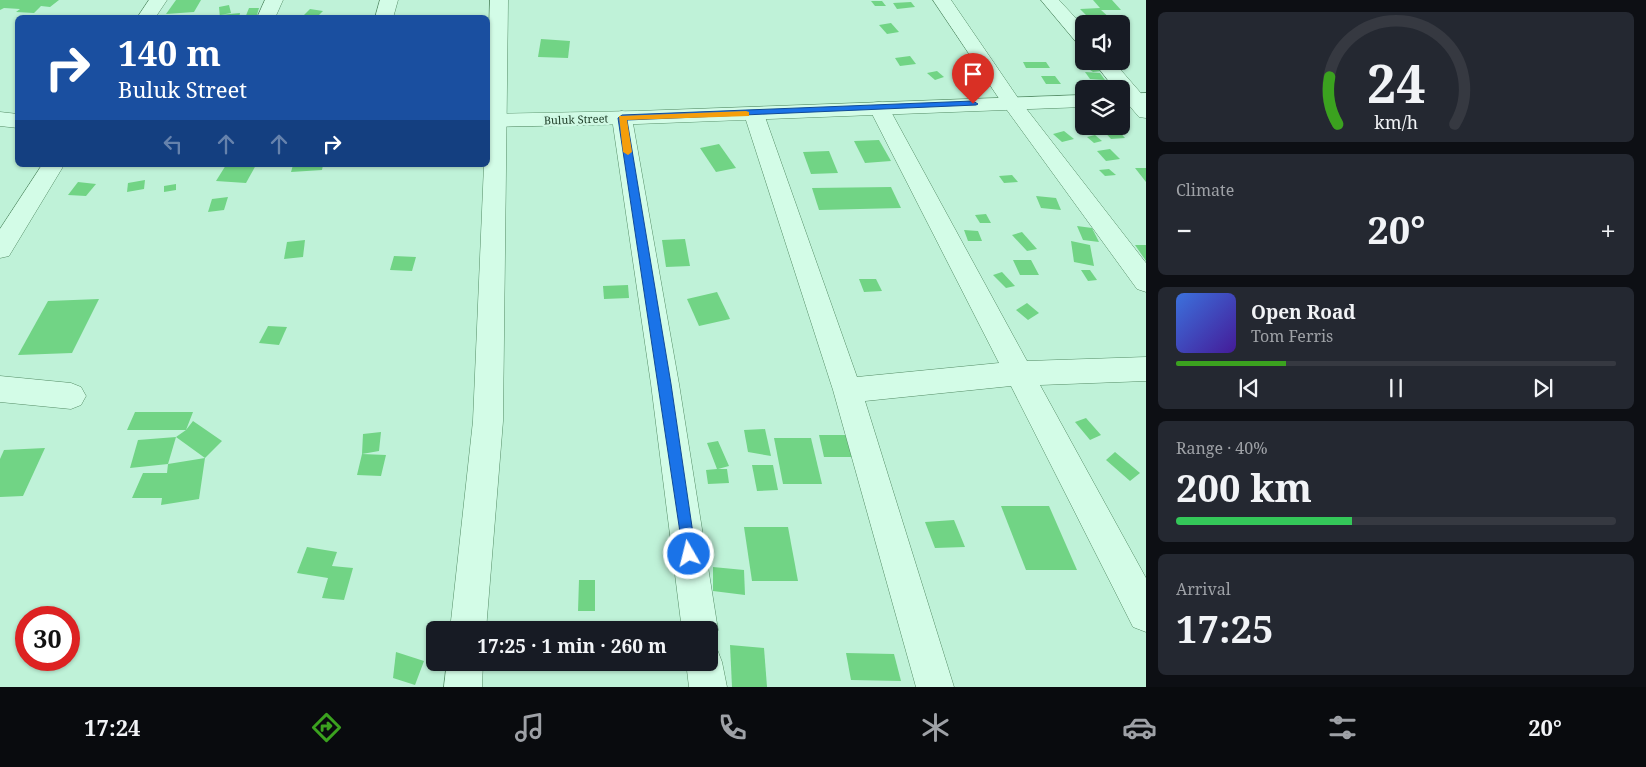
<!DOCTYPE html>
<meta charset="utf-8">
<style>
:root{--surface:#171b24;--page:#242831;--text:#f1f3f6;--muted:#9ea1a6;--line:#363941;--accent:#3ba21f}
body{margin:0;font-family:"Noto Serif",serif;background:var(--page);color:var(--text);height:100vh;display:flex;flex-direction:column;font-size:19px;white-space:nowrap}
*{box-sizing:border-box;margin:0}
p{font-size:16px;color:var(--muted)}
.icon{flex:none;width:28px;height:28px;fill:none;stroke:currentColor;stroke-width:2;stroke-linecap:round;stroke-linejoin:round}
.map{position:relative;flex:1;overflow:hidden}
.sheet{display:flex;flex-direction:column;gap:12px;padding:12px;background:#0d0f14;width:500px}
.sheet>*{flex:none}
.hud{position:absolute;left:15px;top:15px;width:475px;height:152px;border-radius:8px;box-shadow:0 1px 4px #0004;background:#1a4fa0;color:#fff;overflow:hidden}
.fabs{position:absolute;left:1075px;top:15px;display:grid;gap:10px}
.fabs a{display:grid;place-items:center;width:55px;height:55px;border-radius:8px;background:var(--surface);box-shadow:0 1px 4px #0004;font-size:25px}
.speed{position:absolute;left:15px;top:606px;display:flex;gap:10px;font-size:25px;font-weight:700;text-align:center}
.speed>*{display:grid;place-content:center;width:65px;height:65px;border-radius:50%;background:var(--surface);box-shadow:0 1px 4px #0004;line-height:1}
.speed .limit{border:8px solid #d22;background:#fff;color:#111}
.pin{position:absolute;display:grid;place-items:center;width:42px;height:42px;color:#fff;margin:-51px -21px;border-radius:50% 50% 50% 0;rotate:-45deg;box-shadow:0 0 5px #0007}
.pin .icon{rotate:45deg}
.me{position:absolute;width:55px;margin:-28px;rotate:352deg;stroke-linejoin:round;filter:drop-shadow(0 0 4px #0008)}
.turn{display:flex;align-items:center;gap:18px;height:105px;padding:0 20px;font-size:22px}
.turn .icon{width:65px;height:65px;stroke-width:2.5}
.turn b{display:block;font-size:35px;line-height:42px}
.lanes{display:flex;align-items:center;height:48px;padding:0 20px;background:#0003;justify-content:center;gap:25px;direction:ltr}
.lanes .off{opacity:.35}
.big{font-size:38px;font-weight:700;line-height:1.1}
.sheet .tile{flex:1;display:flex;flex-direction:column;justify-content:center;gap:8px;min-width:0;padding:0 18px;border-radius:8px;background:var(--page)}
.sheet .dial{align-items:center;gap:0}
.dial svg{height:130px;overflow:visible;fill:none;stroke:var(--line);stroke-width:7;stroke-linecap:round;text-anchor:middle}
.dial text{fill:var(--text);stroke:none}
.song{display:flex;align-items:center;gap:15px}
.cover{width:60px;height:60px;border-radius:8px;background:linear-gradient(135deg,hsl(220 70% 55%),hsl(260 70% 35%))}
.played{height:5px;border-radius:2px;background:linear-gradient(90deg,var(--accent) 25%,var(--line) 25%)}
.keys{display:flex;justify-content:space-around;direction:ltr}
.heat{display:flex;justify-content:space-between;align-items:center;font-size:28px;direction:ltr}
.charge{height:8px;border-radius:4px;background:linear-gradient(90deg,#34c759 40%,var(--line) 0)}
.trip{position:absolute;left:426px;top:621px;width:292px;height:50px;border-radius:8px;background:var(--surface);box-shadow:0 1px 4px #0004;font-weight:700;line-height:50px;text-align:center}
.tabs{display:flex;height:80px;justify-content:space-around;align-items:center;background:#090b0e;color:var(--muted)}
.tabs .icon{width:35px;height:35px}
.tabs .on{color:var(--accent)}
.tabs b{font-size:22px;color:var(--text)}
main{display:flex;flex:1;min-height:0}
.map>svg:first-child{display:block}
</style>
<main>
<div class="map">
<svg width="1146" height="687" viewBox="0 0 1146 687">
<rect width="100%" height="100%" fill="#bff2d8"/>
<g fill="#71d485">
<path d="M0,0h59l-9,7 -9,-1 -7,7 -18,-1 4,-3 -16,-1 -4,2z"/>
<path d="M176,0h25l-7,12 -28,2z"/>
<path d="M1093,0h19l9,10h-20l11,10 -20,1 -12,-12 20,-1z"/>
<path d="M871,1h11l4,5h-11z"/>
<path d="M911,2l4,5 -18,2 -4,-6z"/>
<path d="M229,5l2,8 -11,2 20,-2 -1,5h-19l-1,-11z"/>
<path d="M249,8h10l-3,10h-11z"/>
<path d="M310,9l13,2 -6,6 -13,-2z"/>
<path d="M891,23l8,9 -12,2 -8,-9z"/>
<path d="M541,39l29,2 -2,17 -30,-1z"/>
<path d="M910,56l6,8 -16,2 -5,-8z"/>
<path d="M1089,61l12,10 -8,1 -13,-9z"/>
<path d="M1023,62h23l4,6h-24z"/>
<path d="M962,70h11l6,10h-11z"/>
<path d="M937,71l7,6 -9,3 -8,-7z"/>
<path d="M1085,72l15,1 5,7 -15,-1z"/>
<path d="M1041,76h14l6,8h-15z"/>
<path d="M1116,128l9,10 -14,1 -9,-10z"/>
<path d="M1064,131l10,8 -12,3 -9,-8z"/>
<path d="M1095,135l7,6 -8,2 -7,-6z"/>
<path d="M879,140l12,21 -26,2 -11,-22z"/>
<path d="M719,144l17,24 -20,4 -16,-24z"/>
<path d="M1110,149l10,10 -14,2 -9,-10z"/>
<path d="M829,151l9,22 -27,1 -8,-22z"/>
<path d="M226,165h30l-10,18 -30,-2z"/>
<path d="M293,165h30l-1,5 -31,2z"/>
<path d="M1135,168h11v14z"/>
<path d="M1109,169l7,6 -11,1 -6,-6z"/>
<path d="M1012,175l6,7 -14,1 -5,-7z"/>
<path d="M145,180l-1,9 -17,3 1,-9z"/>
<path d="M78,182l18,2 -10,12 -18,-1z"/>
<path d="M176,184v6l-12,2v-6z"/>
<path d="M891,187l10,21 -82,2 -7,-22z"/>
<path d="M1036,196l20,2 5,12 -20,-2z"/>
<path d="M228,197l-4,13 -16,2 4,-13z"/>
<path d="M986,214l5,9h-11l-5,-8z"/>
<path d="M1077,226l15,2 7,14 -16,-2z"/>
<path d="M964,230l14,1 4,10h-14z"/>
<path d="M1022,232l15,17 -10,2 -15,-16z"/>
<path d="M685,239l5,27 -24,1 -4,-27z"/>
<path d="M305,240l-2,17 -19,2 3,-17z"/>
<path d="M1071,241l19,4 4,21 -20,-4z"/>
<path d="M1135,245h11v16z"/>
<path d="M394,256l22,1 -4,14 -22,-1z"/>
<path d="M1013,260h18l8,15h-19z"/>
<path d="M1081,270h9l7,10 -9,1z"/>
<path d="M1002,272l13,14 -9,2 -13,-13z"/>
<path d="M859,279h17l6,12 -18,1z"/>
<path d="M628,285l1,13 -25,1 -1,-13z"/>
<path d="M717,292l13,27 -31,7 -12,-27z"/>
<path d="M99,299l-27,54 -54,2 30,-54z"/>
<path d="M1027,303l12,10 -11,7 -12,-10z"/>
<path d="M268,326l19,1 -8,18 -20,-2z"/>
<path d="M135,412h58l-7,18 7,-9 29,20 -17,17 -29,-21 10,-7h-59z"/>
<path d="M1086,418l15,17 -11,5 -15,-18z"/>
<path d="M765,429l6,27 -23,-4 -4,-22z"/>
<path d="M381,432l-2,19 -17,3 24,1 -5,21 -24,-1 5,-21 1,-20z"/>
<path d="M819,435h30l5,22h-30z"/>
<path d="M176,437l-8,27 -38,4 8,-28z"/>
<path d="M774,438h37l11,46h-39z"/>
<path d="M718,441l11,25 -11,3h9l2,14 -21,1 -2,-14 11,-1 -10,-26z"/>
<path d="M45,448l-22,48 -23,1v-38l4,-9z"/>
<path d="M1115,452l25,21 -10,8 -24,-21z"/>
<path d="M205,458l-6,41 -38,6 1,-7h-30l11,-25h24l1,-9z"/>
<path d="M752,465h21l5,25 -21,1z"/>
<path d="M1001,506h48l28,64h-51z"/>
<path d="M954,520l11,27 -30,1 -10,-26z"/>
<path d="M744,527h44l10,54h-46z"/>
<path d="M307,547l30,5 -5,14 21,2 -9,32 -22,-2 6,-20 -31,-5z"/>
<path d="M713,567l31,3 1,25 -32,-4z"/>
<path d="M579,580h16v31h-17z"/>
<path d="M730,645l34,3 3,39h-35z"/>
<path d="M396,652l28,9 -9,24 -22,-7z"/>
<path d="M846,653l48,1 7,27 -50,-1z"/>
</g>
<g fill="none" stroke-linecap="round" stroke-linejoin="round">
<g stroke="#558d67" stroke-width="1">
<g id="minor">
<path d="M149,0h18l-12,18h-18z"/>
<path d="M265,0h18l-8,18h-18z"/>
<path d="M380,0h18l-5,18h-18z"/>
<path d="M490,0h18l-5,421 -17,209h-36l23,-209 11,-256h4v-96z"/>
<path d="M933,0h18l67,98 128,165v29l-9,-3 -133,-183z"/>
<path d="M1041,0h18l25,27v17l-7,-1z"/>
<path d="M1093,61h20l33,38v19l-7,-1 -18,-21v-7h-6z"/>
<path d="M879,102l7,1 3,5 138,253 119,-4v24l-106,4 106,193v54l-13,-5 -122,-241 -146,15 89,286h-38l-83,-297 -89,-276 3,-5 7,-1 7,1 3,5 93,263 142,-14 -130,-255 3,-5z"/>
<path d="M622,111l7,2 3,5 47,266 39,246 -5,13 -3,1v-14h-28l-31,-246 -39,-266 3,-5z"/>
<path d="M42,165h22l-55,91 -9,2v-29z"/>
<path d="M0,376l71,7 10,4 5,9 -5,9 -10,4 -71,-7z"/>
<path d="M710,646l7,3 5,13 5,25h-38l-3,-25h24z"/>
<path d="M447,662h36l-1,25h-38z"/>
</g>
</g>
<g stroke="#558d67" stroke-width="1">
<g id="tertiary">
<path d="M1146,93v12l-25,1v-12z"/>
<path d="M1084,95v12l-447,17 -149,3v-13l149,-3z"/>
<path d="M0,112l18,2v14l-18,-2z"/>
</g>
</g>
<use href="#minor" fill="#d3fce7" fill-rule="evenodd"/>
<use href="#tertiary" fill="#d3fce7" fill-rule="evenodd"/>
</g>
<path fill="#1a73e8" stroke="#114b97" d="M973,101l5,3 -2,1 -349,15 44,264 25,170 -2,5 -5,2 -5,-2 -66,-441 4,-3z"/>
<path fill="#f59e0b" d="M746,111l3,1v4l-122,4 5,32 -4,3 -5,-3 -4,-36z"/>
<g text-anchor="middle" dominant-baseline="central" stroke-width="5" stroke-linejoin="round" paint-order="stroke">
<g font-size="11" fill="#1b3a24" stroke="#cff9e4">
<text transform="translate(576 119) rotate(-2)">Buluk Street</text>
</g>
</g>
</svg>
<div class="fabs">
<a><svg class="icon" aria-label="sound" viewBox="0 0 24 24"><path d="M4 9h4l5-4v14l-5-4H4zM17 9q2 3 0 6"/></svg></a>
<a><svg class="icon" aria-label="layers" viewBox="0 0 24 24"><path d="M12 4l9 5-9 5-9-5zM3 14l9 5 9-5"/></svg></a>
</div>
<div class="speed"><div class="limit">30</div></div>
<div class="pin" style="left:973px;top:104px;background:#d93025"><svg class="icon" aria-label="arrive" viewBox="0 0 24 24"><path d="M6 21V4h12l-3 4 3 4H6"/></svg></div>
<svg class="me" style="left:689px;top:554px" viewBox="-20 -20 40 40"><circle r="17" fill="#1a73e8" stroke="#fff" stroke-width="3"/><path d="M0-11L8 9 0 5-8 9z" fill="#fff"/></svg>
<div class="trip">17:25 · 1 min · 260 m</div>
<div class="hud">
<div class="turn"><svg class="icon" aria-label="right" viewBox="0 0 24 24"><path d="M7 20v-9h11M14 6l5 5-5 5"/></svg><div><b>140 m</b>Buluk Street</div></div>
<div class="lanes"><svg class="icon off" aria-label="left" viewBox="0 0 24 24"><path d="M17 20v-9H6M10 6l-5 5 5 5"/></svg><svg class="icon off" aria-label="ahead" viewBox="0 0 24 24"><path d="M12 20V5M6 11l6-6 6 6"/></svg><svg class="icon off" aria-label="ahead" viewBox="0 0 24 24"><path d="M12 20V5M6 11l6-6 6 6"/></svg><svg class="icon" aria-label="right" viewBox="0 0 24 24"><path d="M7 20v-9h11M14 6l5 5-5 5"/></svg></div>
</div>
</div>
<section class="sheet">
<div class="tile dial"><svg viewBox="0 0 100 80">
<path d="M14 69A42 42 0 1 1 86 69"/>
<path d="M14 69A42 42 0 0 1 9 40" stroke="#3ba21f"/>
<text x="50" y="56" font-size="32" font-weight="700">24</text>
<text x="50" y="72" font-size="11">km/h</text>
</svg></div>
<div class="tile"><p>Climate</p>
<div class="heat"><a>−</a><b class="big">20°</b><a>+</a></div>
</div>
<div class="tile">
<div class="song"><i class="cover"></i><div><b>Open Road</b><p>Tom Ferris</p></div></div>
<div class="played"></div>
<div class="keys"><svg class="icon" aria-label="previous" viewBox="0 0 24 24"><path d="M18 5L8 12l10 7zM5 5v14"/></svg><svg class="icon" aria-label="pause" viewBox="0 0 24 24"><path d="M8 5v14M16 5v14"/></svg><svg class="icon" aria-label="next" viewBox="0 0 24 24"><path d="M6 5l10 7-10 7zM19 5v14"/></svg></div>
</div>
<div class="tile"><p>Range · 40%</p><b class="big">200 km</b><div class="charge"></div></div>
<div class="tile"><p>Arrival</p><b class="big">17:25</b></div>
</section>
</main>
<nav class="tabs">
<b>17:24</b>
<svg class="icon on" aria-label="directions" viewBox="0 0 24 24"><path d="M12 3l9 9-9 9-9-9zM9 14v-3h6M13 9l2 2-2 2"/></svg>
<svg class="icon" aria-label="music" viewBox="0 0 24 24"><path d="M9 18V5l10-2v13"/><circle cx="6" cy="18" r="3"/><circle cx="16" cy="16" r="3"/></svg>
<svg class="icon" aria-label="phone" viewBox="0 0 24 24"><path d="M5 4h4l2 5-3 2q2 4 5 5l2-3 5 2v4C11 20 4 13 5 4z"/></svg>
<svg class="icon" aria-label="climate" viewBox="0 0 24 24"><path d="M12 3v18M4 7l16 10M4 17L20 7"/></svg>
<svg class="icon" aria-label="car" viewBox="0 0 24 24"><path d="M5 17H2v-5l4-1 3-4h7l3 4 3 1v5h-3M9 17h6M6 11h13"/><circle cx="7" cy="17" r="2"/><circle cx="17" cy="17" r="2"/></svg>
<svg class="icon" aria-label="filters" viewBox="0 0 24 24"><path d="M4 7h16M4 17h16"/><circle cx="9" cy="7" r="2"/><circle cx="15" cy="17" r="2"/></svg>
<b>20°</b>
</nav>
